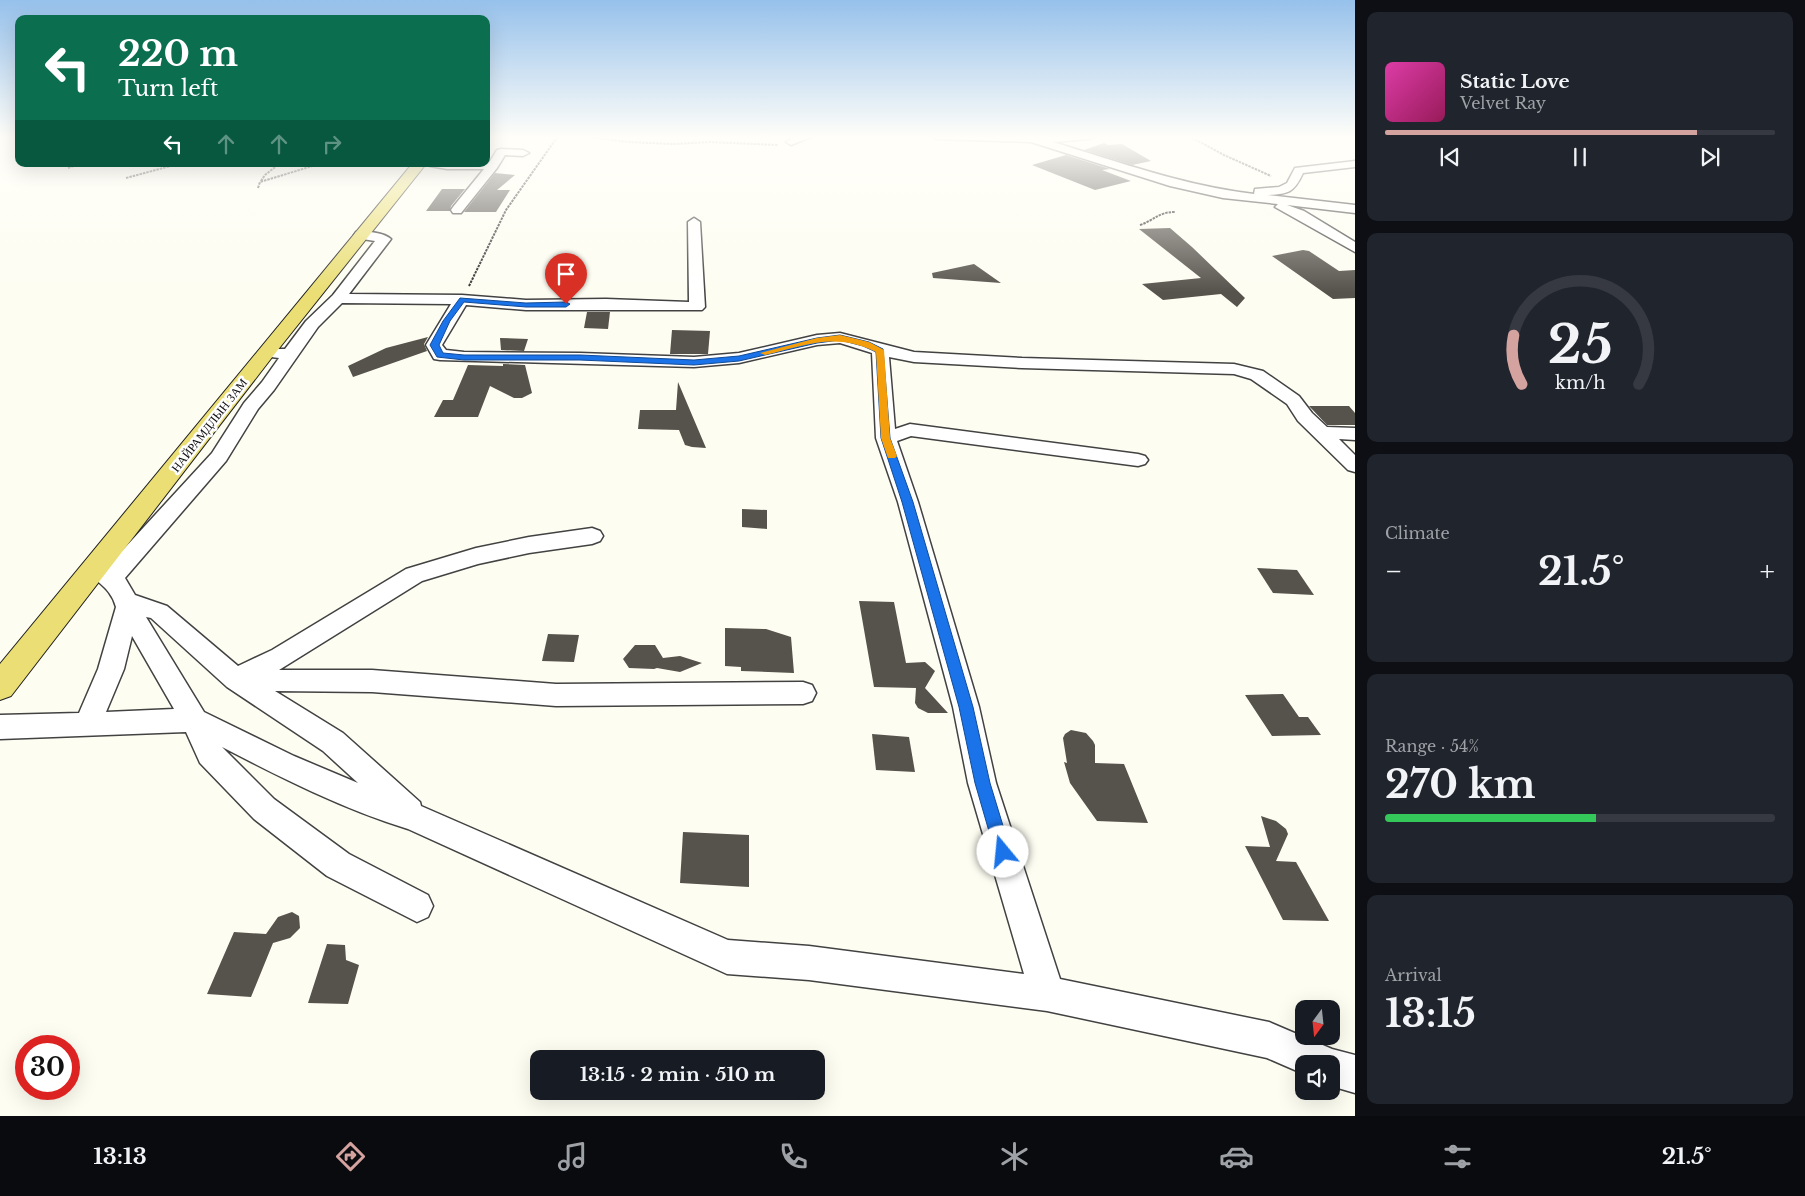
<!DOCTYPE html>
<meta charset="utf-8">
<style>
:root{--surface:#171b24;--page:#20242c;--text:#f1f3f6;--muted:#9ea1a6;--line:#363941;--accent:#d4a29f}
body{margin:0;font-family:"Libre Baskerville",serif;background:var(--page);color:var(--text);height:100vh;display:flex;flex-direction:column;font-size:19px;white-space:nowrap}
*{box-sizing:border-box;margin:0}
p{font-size:16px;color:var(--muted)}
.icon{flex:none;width:28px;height:28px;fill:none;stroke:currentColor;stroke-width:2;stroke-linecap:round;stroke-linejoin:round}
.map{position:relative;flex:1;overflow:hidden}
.side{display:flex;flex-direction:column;gap:12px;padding:12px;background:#0d0f14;width:450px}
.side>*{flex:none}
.top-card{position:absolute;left:15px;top:15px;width:475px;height:152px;border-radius:10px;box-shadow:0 5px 20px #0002;background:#0b6e4f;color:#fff;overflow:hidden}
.needle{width:32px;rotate:195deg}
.tools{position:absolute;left:1295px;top:1000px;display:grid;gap:10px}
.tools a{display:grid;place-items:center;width:45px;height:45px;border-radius:10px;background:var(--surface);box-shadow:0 5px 20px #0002;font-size:25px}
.speed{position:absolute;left:15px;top:1035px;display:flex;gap:10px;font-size:25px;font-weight:700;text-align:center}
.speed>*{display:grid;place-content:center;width:65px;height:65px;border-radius:50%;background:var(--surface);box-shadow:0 5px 20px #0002;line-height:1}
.speed .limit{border:8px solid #d22;background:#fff;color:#111}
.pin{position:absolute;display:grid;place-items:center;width:42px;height:42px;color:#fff;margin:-51px -21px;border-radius:50% 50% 50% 0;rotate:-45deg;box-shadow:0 0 5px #0007}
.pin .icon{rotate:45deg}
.me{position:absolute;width:55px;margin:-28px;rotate:343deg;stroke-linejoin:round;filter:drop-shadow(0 0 4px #0008)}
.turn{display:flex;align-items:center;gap:18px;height:105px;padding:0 20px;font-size:22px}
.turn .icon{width:65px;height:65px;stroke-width:2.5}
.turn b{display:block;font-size:35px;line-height:42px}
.lanes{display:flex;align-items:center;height:48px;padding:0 20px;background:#0003;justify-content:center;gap:25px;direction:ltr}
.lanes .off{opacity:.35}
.big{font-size:38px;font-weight:700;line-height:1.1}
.side .widget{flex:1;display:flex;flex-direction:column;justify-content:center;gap:8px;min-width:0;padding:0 18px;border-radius:10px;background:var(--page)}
.side .dial{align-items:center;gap:0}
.dial svg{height:130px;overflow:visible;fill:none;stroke:var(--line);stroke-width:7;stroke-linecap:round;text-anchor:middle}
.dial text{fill:var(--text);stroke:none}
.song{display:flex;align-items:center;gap:15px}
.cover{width:60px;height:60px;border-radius:8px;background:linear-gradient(135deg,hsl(320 70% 55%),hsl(330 70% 35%))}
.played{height:5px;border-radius:2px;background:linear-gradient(90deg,var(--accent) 80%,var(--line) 80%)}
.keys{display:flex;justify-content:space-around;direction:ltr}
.heat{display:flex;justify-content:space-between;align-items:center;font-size:28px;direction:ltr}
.charge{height:8px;border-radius:4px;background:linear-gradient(90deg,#34c759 54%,var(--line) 0)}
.trip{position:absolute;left:530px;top:1050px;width:295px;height:50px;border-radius:10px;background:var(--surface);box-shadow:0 5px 20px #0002;font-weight:700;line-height:50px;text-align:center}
.dock{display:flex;height:80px;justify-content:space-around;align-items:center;background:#090b0e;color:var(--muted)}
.dock .icon{width:35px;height:35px}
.dock .selected{color:var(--accent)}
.dock b{font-size:22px;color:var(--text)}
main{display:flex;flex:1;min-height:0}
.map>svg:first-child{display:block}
</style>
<main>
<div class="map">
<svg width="1355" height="1116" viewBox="0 0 1355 1116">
<rect width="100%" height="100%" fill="#fefdf2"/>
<g fill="#56524c">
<path d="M1104,143l4,2 14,-1 29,17 -19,4 -48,-15z"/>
<path d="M1066,155l44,14 -8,1 29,11 -36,9 -63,-25z"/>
<path d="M495,173l20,2 -18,15h13l-14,22h-32z"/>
<path d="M442,189h23l-14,17 -1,5h-24z"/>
<path d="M1170,228l22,19 53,51 -8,9 -16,-13 -58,6 -21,-16 59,-6 -62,-49z"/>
<path d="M1303,250l6,1 30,20 16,-1v28l-22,1 -61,-43z"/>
<path d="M974,264l27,19 -68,-5 -1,-5z"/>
<path d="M587,312h23l-2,17 -24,-1z"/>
<path d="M672,330l38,1 -2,23h-38z"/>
<path d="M428,337l-4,7 3,7 -74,26 -5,-11 38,-18z"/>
<path d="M500,338l28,1 -4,12 -23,-1z"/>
<path d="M503,364l22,1 7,28 -10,5h-8l-24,-12 -12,31h-44l9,-17h10l15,-35 35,1z"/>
<path d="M678,382l28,66 -14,-1 -7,-2 -6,-15 -41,-1 2,-19h36z"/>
<path d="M1309,406h40l6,7v12h-28z"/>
<path d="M742,509l25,1v19l-25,-2z"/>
<path d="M1257,568l40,2 17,25 -41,-2z"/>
<path d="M859,601l35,1 12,61 19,-1 10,9 -10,17 23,25h-20l-10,-5 -3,-5 1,-15 -42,-1z"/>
<path d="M725,628l41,1 25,8 3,36 -53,-2v-4l-16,-1z"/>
<path d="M548,634l31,1 -5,27 -32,-1z"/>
<path d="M635,645h20l8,13 17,-2 22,7 -22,9 -23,-4 -3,1 -25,-1 -6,-9z"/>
<path d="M1283,694l16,23h9l13,18 -49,1 -27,-41z"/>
<path d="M1071,730l15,3 7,8 2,4v18l29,1 24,59 -51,-2 -27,-38 -6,-21 3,1 -4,-25 2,-4z"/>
<path d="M872,734l37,3 6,35 -39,-2z"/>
<path d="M1261,816l15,5 10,8 2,5 -12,27 20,1 33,59 -46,-1 -38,-74 25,1z"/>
<path d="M683,832l66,3v52l-69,-4z"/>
<path d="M292,912l7,4 1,12 -10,10 -17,5 -22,54 -44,-3 27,-62 32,2 12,-17z"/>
<path d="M327,944l18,1 1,15 13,5 -11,39 -40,-1z"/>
</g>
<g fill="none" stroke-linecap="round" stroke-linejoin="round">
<g stroke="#424242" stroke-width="3">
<g id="minor">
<path d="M797,136h16l-22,9 -5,-3z"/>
<path d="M931,136h102l11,3 4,-3h47l-5,3 -37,3c66,20 132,44 201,52l1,-5 24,-2 8,-4 8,-15 60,-7v6l-52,6c-9,20 -15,21 -36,22l88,10v8l-68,-8 17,6 51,31v10l-80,-45 3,-3 -55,-6 -53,-12 -139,-44 -95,-3z"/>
<path d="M501,149l22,1 6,3 -6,3 -18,-1 -8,13 -36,45h-8l-2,-3 2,-3 31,-38h-37l-17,-3 -1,-2h57l3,-1 8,-13z"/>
<path d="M694,218l6,4 5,85 -3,3h-176l-60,-5 -24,40 4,5 18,2 116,1 114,4 45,-4 78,-18 23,-2 74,19 108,6 212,6 29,7 36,25 13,17 15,14 28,1v12l-16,-1 16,16v17l-7,-2 -50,-49 -11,-17 -36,-25 -17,-5 -212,-6 -108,-6 -25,-5 6,72 15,-5 228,30 7,2 3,4 -3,4 -7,2 -227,-30 -14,5 21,61 61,205 17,76 64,196 209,43 63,27 23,6v38l-24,-7v-22h-27v10l-37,-16 -220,-47 -238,-31 -82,-6 -319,-145c-65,-20 -126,-51 -186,-82l52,52 75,55 79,41 5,11 -5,11 -11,5 -90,-46 -73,-57 -54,-56 -14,-31 -186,7v-24l79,-2 19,-44 18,-62c-6,-22 -22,-24 -31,-41l3,-6 8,-2 14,6 102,-111 32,-50 18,-21 17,-24 -8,-1 -2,-4 2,-4h14l21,-28 27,-26 42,-54 -19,-3 -2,-3 2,-3c9,-2 29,1 35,7l-42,55 113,1 64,5 80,-1 83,3 -1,-80zM342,303l109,1 -25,41 8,14 6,1 254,7 45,-4 78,-18 23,-2 32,10 4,85 22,64 55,205 15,76 56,191 -215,-28 -81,-6 -307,-134 -1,-4 -77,-69 -68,-42 97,1 184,14 247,-2 9,-3 4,-8 -4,-8 -9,-3 -247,2 -184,-14h-93l143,-89 56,-17 51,-11 63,-9 8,-3 3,-5 -3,-5 -8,-3 -63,9 -53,11 -70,21 -134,81 -34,16 -71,-60 -32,-11 -10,-17 101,-117 32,-52 16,-19 44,-63zM146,617l5,1 76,69 96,64 35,32 -64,-27 -90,-44zM132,636l42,73 -68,3 18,-43z"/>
</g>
</g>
<g stroke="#202020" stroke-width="2">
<path id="major" d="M412,164h14l-153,192 -262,340 -11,4v-36z"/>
</g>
<g stroke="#313131" stroke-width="2" stroke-dasharray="2.5 1" stroke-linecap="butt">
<path d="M583,136l45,6 45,2 37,-2 68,3"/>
<path d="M1189,136l35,19 47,21"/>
<path d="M65,166l5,-2"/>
<path d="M68,168l11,-4"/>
<path d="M126,178l52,-14"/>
<path d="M261,181l4,-6 14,-11"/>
<path d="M258,188l2,-6 59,-18"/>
<path d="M1140,225c15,-5 18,-13 35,-13"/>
<path d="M469,286l37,-76 52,-74"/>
</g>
<use href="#minor" fill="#fff" fill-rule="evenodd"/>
<use href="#major" fill="#eade75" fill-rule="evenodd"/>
</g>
<linearGradient id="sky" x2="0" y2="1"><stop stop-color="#96c1eb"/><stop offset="0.47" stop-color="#fffef9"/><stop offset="1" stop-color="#fffef9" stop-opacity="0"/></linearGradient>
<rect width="1355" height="292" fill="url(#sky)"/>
<path fill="#1a73e8" stroke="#114b97" d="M460,298l66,5 40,-1 4,2 -4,3h-40l-62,-5 -14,19 -11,24 4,8 21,2h116l114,5 45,-4 78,-18 23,-3 29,7 14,7 7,89 23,64 60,205 17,76 21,69 -2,5 -6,3 -5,-3 -3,-5 -20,-69 -16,-76 -57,-205 -21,-64 -5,-86 -13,-6 -23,-6 -23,3 -78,18 -45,4 -114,-5h-116l-27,-3 -7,-12 13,-24z"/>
<path fill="#f59e0b" d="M840,335l29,7 15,8 6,88 7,18 -2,2h-7l-7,-20 -5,-86c-42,-20 -69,-7 -111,3l-5,-2 57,-15z"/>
<g text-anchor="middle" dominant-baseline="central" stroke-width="5" stroke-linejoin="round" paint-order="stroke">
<g font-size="12" fill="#0f0f0f" stroke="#fff">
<text transform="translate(209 425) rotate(-52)">НАЙРАМДЛЫН ЗАМ</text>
</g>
</g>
</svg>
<div class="tools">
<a><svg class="needle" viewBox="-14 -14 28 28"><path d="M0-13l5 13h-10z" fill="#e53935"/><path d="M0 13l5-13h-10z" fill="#9ea1a6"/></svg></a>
<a><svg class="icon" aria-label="sound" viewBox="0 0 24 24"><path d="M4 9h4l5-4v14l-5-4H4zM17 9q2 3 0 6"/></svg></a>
</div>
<div class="speed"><div class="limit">30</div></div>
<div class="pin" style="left:566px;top:304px;background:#d93025"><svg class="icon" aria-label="arrive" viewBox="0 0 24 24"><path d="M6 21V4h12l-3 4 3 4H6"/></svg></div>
<svg class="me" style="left:1003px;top:852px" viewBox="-20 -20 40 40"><circle r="19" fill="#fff"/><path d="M0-13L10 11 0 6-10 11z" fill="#1a73e8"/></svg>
<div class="trip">13:15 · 2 min · 510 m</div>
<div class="top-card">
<div class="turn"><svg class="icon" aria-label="left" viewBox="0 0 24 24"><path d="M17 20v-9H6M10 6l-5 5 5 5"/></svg><div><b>220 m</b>Turn left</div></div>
<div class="lanes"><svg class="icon" aria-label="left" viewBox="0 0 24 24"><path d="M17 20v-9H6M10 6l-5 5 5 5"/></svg><svg class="icon off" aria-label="ahead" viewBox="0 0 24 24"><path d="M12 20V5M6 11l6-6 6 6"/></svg><svg class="icon off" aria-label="ahead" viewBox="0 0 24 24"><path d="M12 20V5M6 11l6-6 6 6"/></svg><svg class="icon off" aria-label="right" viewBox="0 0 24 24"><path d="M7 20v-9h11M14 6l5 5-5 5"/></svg></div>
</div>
</div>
<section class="side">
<div class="widget">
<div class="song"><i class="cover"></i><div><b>Static Love</b><p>Velvet Ray</p></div></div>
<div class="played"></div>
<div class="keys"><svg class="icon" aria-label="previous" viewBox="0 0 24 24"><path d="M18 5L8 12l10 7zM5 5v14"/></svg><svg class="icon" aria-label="pause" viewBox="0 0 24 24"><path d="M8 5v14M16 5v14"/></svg><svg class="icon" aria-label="next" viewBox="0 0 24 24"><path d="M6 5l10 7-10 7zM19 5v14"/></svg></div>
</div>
<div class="widget dial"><svg viewBox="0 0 100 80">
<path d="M14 69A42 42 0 1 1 86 69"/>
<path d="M14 69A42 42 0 0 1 9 39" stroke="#d4a29f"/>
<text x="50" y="56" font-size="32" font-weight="700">25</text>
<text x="50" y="72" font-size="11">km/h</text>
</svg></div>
<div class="widget"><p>Climate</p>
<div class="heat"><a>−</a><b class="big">21.5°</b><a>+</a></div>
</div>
<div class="widget"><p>Range · 54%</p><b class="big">270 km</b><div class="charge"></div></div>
<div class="widget"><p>Arrival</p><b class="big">13:15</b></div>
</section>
</main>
<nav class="dock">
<b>13:13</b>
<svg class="icon selected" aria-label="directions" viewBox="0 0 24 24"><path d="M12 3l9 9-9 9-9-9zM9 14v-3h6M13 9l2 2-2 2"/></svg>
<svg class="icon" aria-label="music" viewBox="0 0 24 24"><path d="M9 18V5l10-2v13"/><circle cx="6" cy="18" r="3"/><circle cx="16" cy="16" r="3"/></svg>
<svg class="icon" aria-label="phone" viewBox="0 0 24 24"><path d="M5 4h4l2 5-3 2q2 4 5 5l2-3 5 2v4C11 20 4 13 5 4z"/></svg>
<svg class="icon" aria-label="climate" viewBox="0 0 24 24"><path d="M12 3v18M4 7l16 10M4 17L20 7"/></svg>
<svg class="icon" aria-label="car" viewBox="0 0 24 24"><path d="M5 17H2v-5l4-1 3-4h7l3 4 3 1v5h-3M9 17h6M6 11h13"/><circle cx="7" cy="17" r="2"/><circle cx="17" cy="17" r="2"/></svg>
<svg class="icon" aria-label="filters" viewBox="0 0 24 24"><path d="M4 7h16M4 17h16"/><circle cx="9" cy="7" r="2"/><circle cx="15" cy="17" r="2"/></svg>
<b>21.5°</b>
</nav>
